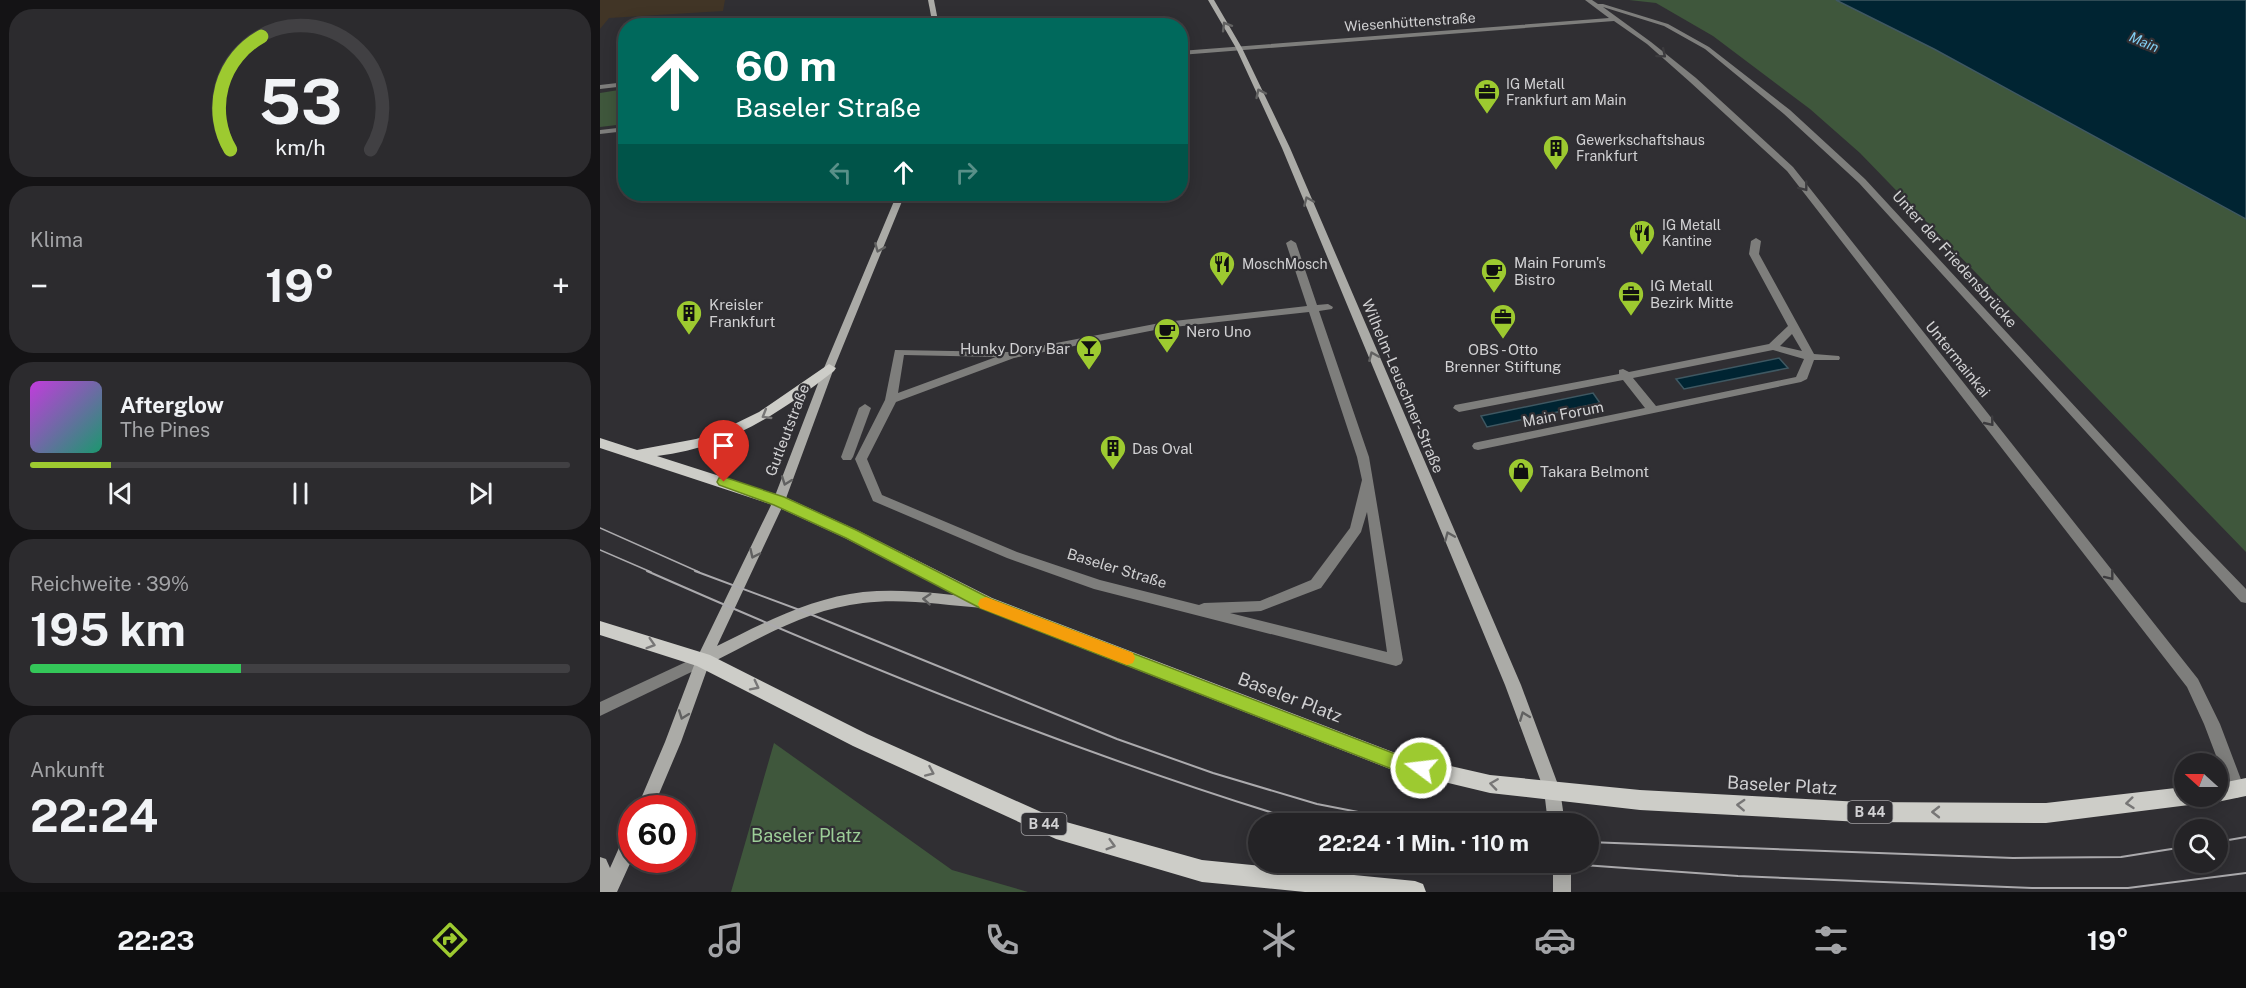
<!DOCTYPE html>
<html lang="de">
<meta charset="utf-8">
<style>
:root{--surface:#242326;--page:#2c2b2e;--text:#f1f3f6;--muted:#a3a4a7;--line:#414043;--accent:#9dca30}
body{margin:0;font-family:"Public Sans",sans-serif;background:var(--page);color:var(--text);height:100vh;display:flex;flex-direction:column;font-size:22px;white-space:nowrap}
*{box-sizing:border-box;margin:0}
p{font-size:20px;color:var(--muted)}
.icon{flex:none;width:33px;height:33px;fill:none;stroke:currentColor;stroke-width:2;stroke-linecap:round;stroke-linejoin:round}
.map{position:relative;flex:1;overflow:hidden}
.sheet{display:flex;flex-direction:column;gap:9px;padding:9px;background:#141315;width:600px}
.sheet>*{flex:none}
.banner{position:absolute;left:18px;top:18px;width:570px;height:183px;border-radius:24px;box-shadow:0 3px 15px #0003,0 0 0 2px var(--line);background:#00695c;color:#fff;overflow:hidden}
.needle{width:39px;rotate:291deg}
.tools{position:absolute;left:1574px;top:753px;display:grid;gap:12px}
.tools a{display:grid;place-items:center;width:54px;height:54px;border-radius:50%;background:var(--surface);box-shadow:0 3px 15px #0003,0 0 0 2px var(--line);font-size:30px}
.speed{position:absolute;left:18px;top:795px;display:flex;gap:12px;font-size:30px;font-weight:700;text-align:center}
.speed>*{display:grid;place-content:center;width:78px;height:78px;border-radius:50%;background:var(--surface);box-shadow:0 3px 15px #0003,0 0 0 2px var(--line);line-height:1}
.speed .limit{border:9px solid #d22;background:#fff;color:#111}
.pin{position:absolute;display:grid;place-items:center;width:51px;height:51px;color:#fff;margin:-62px -26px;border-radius:50% 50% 50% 0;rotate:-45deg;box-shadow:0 0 6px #0007}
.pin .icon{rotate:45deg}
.me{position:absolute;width:66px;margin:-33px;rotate:285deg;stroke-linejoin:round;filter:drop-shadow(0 0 4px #0008)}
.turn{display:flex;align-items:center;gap:21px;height:126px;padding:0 18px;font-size:27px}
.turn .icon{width:78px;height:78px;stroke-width:2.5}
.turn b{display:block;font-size:42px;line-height:51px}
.lanes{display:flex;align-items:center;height:57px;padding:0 18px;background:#0003;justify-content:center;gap:30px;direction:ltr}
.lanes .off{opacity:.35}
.big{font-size:45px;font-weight:700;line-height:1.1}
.sheet .widget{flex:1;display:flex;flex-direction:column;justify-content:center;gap:9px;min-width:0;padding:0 21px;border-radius:24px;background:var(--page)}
.sheet .dial{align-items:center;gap:0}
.dial svg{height:156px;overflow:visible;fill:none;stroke:var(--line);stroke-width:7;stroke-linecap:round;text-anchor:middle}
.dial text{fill:var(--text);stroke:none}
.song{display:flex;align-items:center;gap:18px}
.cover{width:72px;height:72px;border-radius:9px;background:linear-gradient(135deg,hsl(290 70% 55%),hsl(160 70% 35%))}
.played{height:6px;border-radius:3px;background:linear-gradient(90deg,var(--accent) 15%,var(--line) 15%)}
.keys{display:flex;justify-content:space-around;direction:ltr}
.heat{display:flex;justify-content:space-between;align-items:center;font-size:33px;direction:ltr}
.charge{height:9px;border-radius:4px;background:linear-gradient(90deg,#34c759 39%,var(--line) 0)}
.trip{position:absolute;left:648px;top:813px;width:351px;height:60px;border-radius:30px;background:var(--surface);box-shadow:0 3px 15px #0003,0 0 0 2px var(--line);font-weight:700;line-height:60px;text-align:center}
.tab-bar{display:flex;height:96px;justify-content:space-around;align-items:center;background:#0e0e0f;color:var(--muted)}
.tab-bar .icon{width:42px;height:42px}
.tab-bar .selected{color:var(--accent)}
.tab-bar b{font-size:27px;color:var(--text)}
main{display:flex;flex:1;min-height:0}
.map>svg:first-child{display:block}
</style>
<main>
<section class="sheet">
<div class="widget dial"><svg viewBox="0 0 100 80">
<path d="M14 69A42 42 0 1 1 86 69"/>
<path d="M14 69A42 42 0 0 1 30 11" stroke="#9dca30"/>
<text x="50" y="56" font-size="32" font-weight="700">53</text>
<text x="50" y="72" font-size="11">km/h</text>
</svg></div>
<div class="widget"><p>Klima</p>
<div class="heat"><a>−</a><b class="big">19°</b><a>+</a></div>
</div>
<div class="widget">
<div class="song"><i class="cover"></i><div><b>Afterglow</b><p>The Pines</p></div></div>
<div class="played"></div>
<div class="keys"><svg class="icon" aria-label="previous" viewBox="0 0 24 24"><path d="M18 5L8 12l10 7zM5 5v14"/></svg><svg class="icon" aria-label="pause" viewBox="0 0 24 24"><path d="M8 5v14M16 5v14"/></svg><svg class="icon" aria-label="next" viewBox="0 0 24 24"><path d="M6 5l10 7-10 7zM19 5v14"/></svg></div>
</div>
<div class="widget"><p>Reichweite · 39%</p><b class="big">195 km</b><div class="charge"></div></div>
<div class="widget"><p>Ankunft</p><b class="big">22:24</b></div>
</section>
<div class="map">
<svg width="1646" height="892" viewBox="0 0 1646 892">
<rect width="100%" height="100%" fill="#302f33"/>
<path fill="#413526" d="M0,0h125l-2,11 -114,7 -9,11z"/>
<g fill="#3f573c">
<path d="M1029,0h207l98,49 312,170v333l-386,-399 -50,-44 -97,-73 -57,-33z"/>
<path d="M25,89v35l-25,3v-34z"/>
<path d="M174,743l178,127 76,22h-297z"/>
</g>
<g fill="#002432" stroke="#3f5862" stroke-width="1.5">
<path d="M1236,0h410v219l-312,-170z"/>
<path d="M1179,358l9,10 -104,21 -8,-10z"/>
<path d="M993,393l7,10 -113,24 -6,-11z"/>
</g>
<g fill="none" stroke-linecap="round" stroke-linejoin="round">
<g fill="#7e7e7c" fill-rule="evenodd">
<path d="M985,0h7l6,4h5l65,20 41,23 81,63 75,69 324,351 57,59v14l-5,-1 -382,-419 -75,-69 -79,-65 -41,-23 -61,-19 48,35 45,36 97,89 405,512 22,45 25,66 -2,5 -6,3 -6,-3 -27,-71 -17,-37 -400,-516 -97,-89 -43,-38 -33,-23 -434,34v-4l429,-33z"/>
<path d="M26,82v4l-26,3v-4z"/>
<path d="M26,127v4l-26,3v-4z"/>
<path d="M1156,238l5,3 -2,13 55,100 25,2 1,2 -1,2h-25l-7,19 -6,3 -323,68 -4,-1 -2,-3 2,-3 4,-1 167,-34 -22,-28 -164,32 -6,-4 2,-3 164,-31v-4l4,-1 6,3 140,-28 19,-18 -39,-72 2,-13zM1192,334l10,17 -22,-5zM1173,350l31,9 -8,18 -140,29 -23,-28z"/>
<path d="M691,240l5,3 21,62 11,-1 5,3 -1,2 -13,2 50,146 34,203 -2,4 -5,2 -302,-77 -87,-31 -134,-57 -18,-42 30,-59 10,-50 114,2 156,-30 142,-16 -21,-63zM709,312l48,145 5,23 -12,48 -39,52 -51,21 -56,2 -5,2 -99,-25 -83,-28 -135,-57 -15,-36 29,-57 118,-44 151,-30zM304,355l92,2 -98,36zM767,512l20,140 -157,-39 31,-2 60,-23 40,-56z"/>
<path d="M265,404l6,4 -18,49 -2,3h-8l-2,-3 18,-49z"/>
<path d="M103,654l5,2 2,4 -2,4 -108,52v-14z"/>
</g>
<g fill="#ababa7" fill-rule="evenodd">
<path d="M328,0h6l5,26h-6z"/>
<path d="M608,0h6l28,48 48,100 231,537 39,105 5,34h-17l-4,-34 -39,-105 -223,-537 -46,-100z"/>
<path d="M297,194h8l-71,174 -49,133 -68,145c46,-23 94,-48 146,-54 40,-4 80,2 120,6l5,1 2,4 -2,4 -5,1c-40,-3 -80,-10 -120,-5 -55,6 -105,36 -154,61l-28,78 -28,66h-16l28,-66 31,-82 77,-159 51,-133z"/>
<path d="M32,830v29l-15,33h-17v-35l6,2 4,9 16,-36z"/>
<rect x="953" y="862" width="18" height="30"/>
</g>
<g fill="#cdcdc8" fill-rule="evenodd">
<path d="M229,364l7,4 -2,3c-57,44 -105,76 -177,85l128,41 72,33 135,68 406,156 92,21 150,15 221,12 185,1 138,-16v9h15l-3,7 -7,2 -143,18 -185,-1 -221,-12 -150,-17 -100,-24 -410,-161 -135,-70 -72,-33 -173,-57v-10l37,12 59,-11 20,-6 43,-21z"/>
<path d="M0,621l110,34 157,79 192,86 143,40 213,21 8,3 3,8h-121l-103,-10 -146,-43 -203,-93 -156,-80 -97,-31z"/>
<path d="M1646,778v18l-29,6 -7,-2 -2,-4h9v-12z"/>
</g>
<g stroke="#abaaad" stroke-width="1.5">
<path d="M0,528l99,44"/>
<path d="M0,550l51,22"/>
</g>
<g stroke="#abaaad" stroke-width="2">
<path d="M47,571c216,95 436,185 662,253"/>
<path d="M95,571l110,41 312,127 96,34 104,31 103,20"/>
<path d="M988,842l425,16 108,-1 63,-10"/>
<path d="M1617,842l29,-5"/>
<path d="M941,862l197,14 294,12h96l118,-15"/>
</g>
</g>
<defs><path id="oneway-chevron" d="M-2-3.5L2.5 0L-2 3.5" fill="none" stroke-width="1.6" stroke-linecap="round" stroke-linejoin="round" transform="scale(1.5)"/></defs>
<g stroke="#616161">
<use href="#oneway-chevron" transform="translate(626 26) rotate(-121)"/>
<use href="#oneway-chevron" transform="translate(660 93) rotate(-115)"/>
<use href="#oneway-chevron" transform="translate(708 201) rotate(-113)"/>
<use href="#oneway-chevron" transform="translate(279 248) rotate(112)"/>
<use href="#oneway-chevron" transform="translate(773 356) rotate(-113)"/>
<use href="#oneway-chevron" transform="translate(186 481) rotate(110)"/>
<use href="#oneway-chevron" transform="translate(849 536) rotate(-113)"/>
<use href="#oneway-chevron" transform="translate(154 554) rotate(115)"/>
<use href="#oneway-chevron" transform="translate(327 599) rotate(-176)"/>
<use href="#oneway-chevron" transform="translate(83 715) rotate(110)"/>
<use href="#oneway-chevron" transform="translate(924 716) rotate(-111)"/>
</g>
<g stroke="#3c3b3e">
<use href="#oneway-chevron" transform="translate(1062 54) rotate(40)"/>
<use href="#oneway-chevron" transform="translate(1204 187) rotate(52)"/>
<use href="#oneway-chevron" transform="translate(1390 422) rotate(51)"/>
<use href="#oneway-chevron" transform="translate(1510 576) rotate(52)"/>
</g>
<g stroke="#777676">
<use href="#oneway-chevron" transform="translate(166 415) rotate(149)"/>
<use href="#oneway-chevron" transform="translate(51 644) rotate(17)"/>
<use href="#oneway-chevron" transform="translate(155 686) rotate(27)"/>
<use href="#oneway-chevron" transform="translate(330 772) rotate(24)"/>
<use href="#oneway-chevron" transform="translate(894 784) rotate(-172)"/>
<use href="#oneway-chevron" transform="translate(1530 803) rotate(174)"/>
<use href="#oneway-chevron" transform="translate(1141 805) rotate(-177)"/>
<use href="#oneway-chevron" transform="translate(1336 812) rotate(-180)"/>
<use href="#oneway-chevron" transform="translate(511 845) rotate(16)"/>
</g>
<path fill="#9dca30" stroke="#66831f" stroke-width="1.5" d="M124,477l60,20 72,33 135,69 407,156 29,7 3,6 -3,6 -6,2 -24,-5 -417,-163 -134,-70 -72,-33 -55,-20 -2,-3 2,-4z"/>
<path fill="#f59e0b" d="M386,597l147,56 2,5 -2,5 -6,2 -147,-57 -2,-4 2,-5z"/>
<defs>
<g id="office-pin" transform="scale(1.35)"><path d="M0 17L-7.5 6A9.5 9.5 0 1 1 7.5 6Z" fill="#9dca30" stroke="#302f33"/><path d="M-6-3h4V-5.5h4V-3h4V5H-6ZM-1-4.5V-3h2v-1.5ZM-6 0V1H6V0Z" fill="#111"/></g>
<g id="building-pin" transform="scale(1.35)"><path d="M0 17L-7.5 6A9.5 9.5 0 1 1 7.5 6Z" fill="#9dca30" stroke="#302f33"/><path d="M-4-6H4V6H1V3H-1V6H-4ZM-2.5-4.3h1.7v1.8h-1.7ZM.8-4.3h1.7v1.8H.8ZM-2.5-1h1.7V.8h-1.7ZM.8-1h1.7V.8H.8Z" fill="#111"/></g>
<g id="restaurant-pin" transform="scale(1.35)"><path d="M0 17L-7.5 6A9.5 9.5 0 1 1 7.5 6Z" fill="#9dca30" stroke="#302f33"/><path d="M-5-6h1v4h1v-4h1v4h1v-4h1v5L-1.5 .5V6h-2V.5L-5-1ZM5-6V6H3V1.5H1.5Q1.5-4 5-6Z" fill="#111"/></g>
<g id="cafe-pin" transform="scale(1.35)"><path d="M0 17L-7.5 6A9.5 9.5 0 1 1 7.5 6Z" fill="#9dca30" stroke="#302f33"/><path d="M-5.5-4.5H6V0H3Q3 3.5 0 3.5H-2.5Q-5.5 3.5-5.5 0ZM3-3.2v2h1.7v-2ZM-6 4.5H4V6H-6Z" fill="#111"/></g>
<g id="bar-pin" transform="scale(1.35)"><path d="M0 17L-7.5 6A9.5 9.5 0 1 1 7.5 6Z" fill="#9dca30" stroke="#302f33"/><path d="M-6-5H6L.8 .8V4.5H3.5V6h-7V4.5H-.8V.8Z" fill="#111"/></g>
<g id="shop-pin" transform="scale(1.35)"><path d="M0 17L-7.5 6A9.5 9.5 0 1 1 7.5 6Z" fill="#9dca30" stroke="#302f33"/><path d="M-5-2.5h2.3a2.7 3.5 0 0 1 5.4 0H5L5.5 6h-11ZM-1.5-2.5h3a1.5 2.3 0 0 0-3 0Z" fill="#111"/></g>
</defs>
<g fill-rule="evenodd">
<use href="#office-pin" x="887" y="92"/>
<use href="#building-pin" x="956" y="148"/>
<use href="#restaurant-pin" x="1042" y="233"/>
<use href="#restaurant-pin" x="622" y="264"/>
<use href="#cafe-pin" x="894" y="271"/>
<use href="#office-pin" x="1031" y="294"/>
<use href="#building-pin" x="89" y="313"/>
<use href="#office-pin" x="903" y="317"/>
<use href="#cafe-pin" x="567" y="331"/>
<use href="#bar-pin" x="489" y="348"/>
<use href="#building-pin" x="513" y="448"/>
<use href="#shop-pin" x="921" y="471"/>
</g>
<g text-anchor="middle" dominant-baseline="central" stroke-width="4.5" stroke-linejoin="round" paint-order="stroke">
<g font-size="14" fill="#d1d1d3" stroke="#302f33">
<text transform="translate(810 22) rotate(-4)">Wiesenhüttenstraße</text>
</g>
<g font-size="14" font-style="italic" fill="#82cff3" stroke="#302f33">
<text transform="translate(1544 42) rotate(23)">Main</text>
</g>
<g font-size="14" fill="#d1d1d3" stroke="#302f33" text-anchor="start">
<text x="906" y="84">IG Metall<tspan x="906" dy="16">Frankfurt am Main</tspan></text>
<text x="976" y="140">Gewerkschaftshaus<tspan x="976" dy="16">Frankfurt</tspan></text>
<text x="1062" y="225">IG Metall<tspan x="1062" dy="16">Kantine</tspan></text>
<text x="642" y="264">MoschMosch</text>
</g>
<g fill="#302f33" stroke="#a1a0a3" stroke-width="1.5">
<rect x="1247.5" y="801" width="45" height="22" rx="4.5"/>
<rect x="421.5" y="813" width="45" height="22" rx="4.5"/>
</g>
<g font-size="14" font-weight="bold" fill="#d1d1d3">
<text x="1270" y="812">B 44</text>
<text x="444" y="824">B 44</text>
</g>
<g font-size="15" fill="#d1d1d3" stroke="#302f33">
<text transform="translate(1355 259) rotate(48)">Unter der Friedensbrücke</text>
<text transform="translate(1358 359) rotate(51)">Untermainkai</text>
<text transform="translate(803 386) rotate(67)">Wilhelm-Leuschner-Straße</text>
<text transform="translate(963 414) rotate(-11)">Main Forum</text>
<text transform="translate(187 430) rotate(-69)">Gutleutstraße</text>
<text transform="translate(517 568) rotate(17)">Baseler Straße</text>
</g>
<g font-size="15" fill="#d1d1d3" stroke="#302f33" text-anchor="start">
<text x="914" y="262">Main Forum's<tspan x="914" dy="17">Bistro</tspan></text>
<text x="1050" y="285">IG Metall<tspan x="1050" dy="17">Bezirk Mitte</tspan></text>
<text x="109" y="304">Kreisler<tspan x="109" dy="17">Frankfurt</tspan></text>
<text x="586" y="331">Nero Uno</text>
<text x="470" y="348" text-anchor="end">Hunky Dory Bar</text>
<text x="903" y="349" text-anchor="middle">OBS - Otto<tspan x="903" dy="17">Brenner Stiftung</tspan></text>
<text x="532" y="448">Das Oval</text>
<text x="940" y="471">Takara Belmont</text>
</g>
<g font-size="18" fill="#d1d1d3" stroke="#302f33">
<text transform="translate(690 697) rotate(21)">Baseler Platz</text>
<text transform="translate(1182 785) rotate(3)">Baseler Platz</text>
</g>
<g font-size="18" fill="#9dce98" stroke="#302f33">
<text x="206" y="835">Baseler Platz</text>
</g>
</g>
</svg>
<div class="tools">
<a><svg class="needle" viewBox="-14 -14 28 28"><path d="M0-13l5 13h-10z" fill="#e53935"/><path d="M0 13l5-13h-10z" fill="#a3a4a7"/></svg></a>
<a><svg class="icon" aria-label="search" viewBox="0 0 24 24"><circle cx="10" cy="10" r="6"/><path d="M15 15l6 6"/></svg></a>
</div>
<div class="speed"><div class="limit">60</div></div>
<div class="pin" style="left:124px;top:482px;background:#d93025"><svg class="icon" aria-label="arrive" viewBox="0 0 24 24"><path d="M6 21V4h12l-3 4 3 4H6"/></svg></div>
<svg class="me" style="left:821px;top:768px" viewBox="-20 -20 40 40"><circle r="17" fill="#9dca30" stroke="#fff" stroke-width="3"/><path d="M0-11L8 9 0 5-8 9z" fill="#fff"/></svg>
<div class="trip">22:24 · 1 Min. · 110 m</div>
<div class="banner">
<div class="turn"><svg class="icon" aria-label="ahead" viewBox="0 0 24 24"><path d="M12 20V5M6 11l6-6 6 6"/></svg><div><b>60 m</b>Baseler Straße</div></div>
<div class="lanes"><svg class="icon off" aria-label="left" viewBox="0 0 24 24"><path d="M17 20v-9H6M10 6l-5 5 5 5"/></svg><svg class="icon" aria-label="ahead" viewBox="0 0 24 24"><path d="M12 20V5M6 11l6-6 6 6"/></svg><svg class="icon off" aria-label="right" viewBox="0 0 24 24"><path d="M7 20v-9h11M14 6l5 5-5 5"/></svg></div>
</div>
</div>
</main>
<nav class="tab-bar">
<b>22:23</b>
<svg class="icon selected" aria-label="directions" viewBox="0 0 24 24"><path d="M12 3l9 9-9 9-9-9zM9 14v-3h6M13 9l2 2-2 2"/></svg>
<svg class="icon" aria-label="music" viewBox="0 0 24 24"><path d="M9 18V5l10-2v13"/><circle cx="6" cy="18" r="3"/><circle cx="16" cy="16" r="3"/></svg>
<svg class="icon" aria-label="phone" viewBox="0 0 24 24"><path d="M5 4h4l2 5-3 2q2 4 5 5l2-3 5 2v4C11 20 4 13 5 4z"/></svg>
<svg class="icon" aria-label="climate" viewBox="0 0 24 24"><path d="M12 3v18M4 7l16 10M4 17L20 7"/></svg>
<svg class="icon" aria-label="car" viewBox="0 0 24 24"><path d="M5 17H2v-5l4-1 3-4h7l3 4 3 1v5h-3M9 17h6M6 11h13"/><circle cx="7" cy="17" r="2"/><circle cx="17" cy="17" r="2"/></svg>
<svg class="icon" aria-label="filters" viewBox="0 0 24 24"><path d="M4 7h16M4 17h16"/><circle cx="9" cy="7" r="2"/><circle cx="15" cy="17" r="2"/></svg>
<b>19°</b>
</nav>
